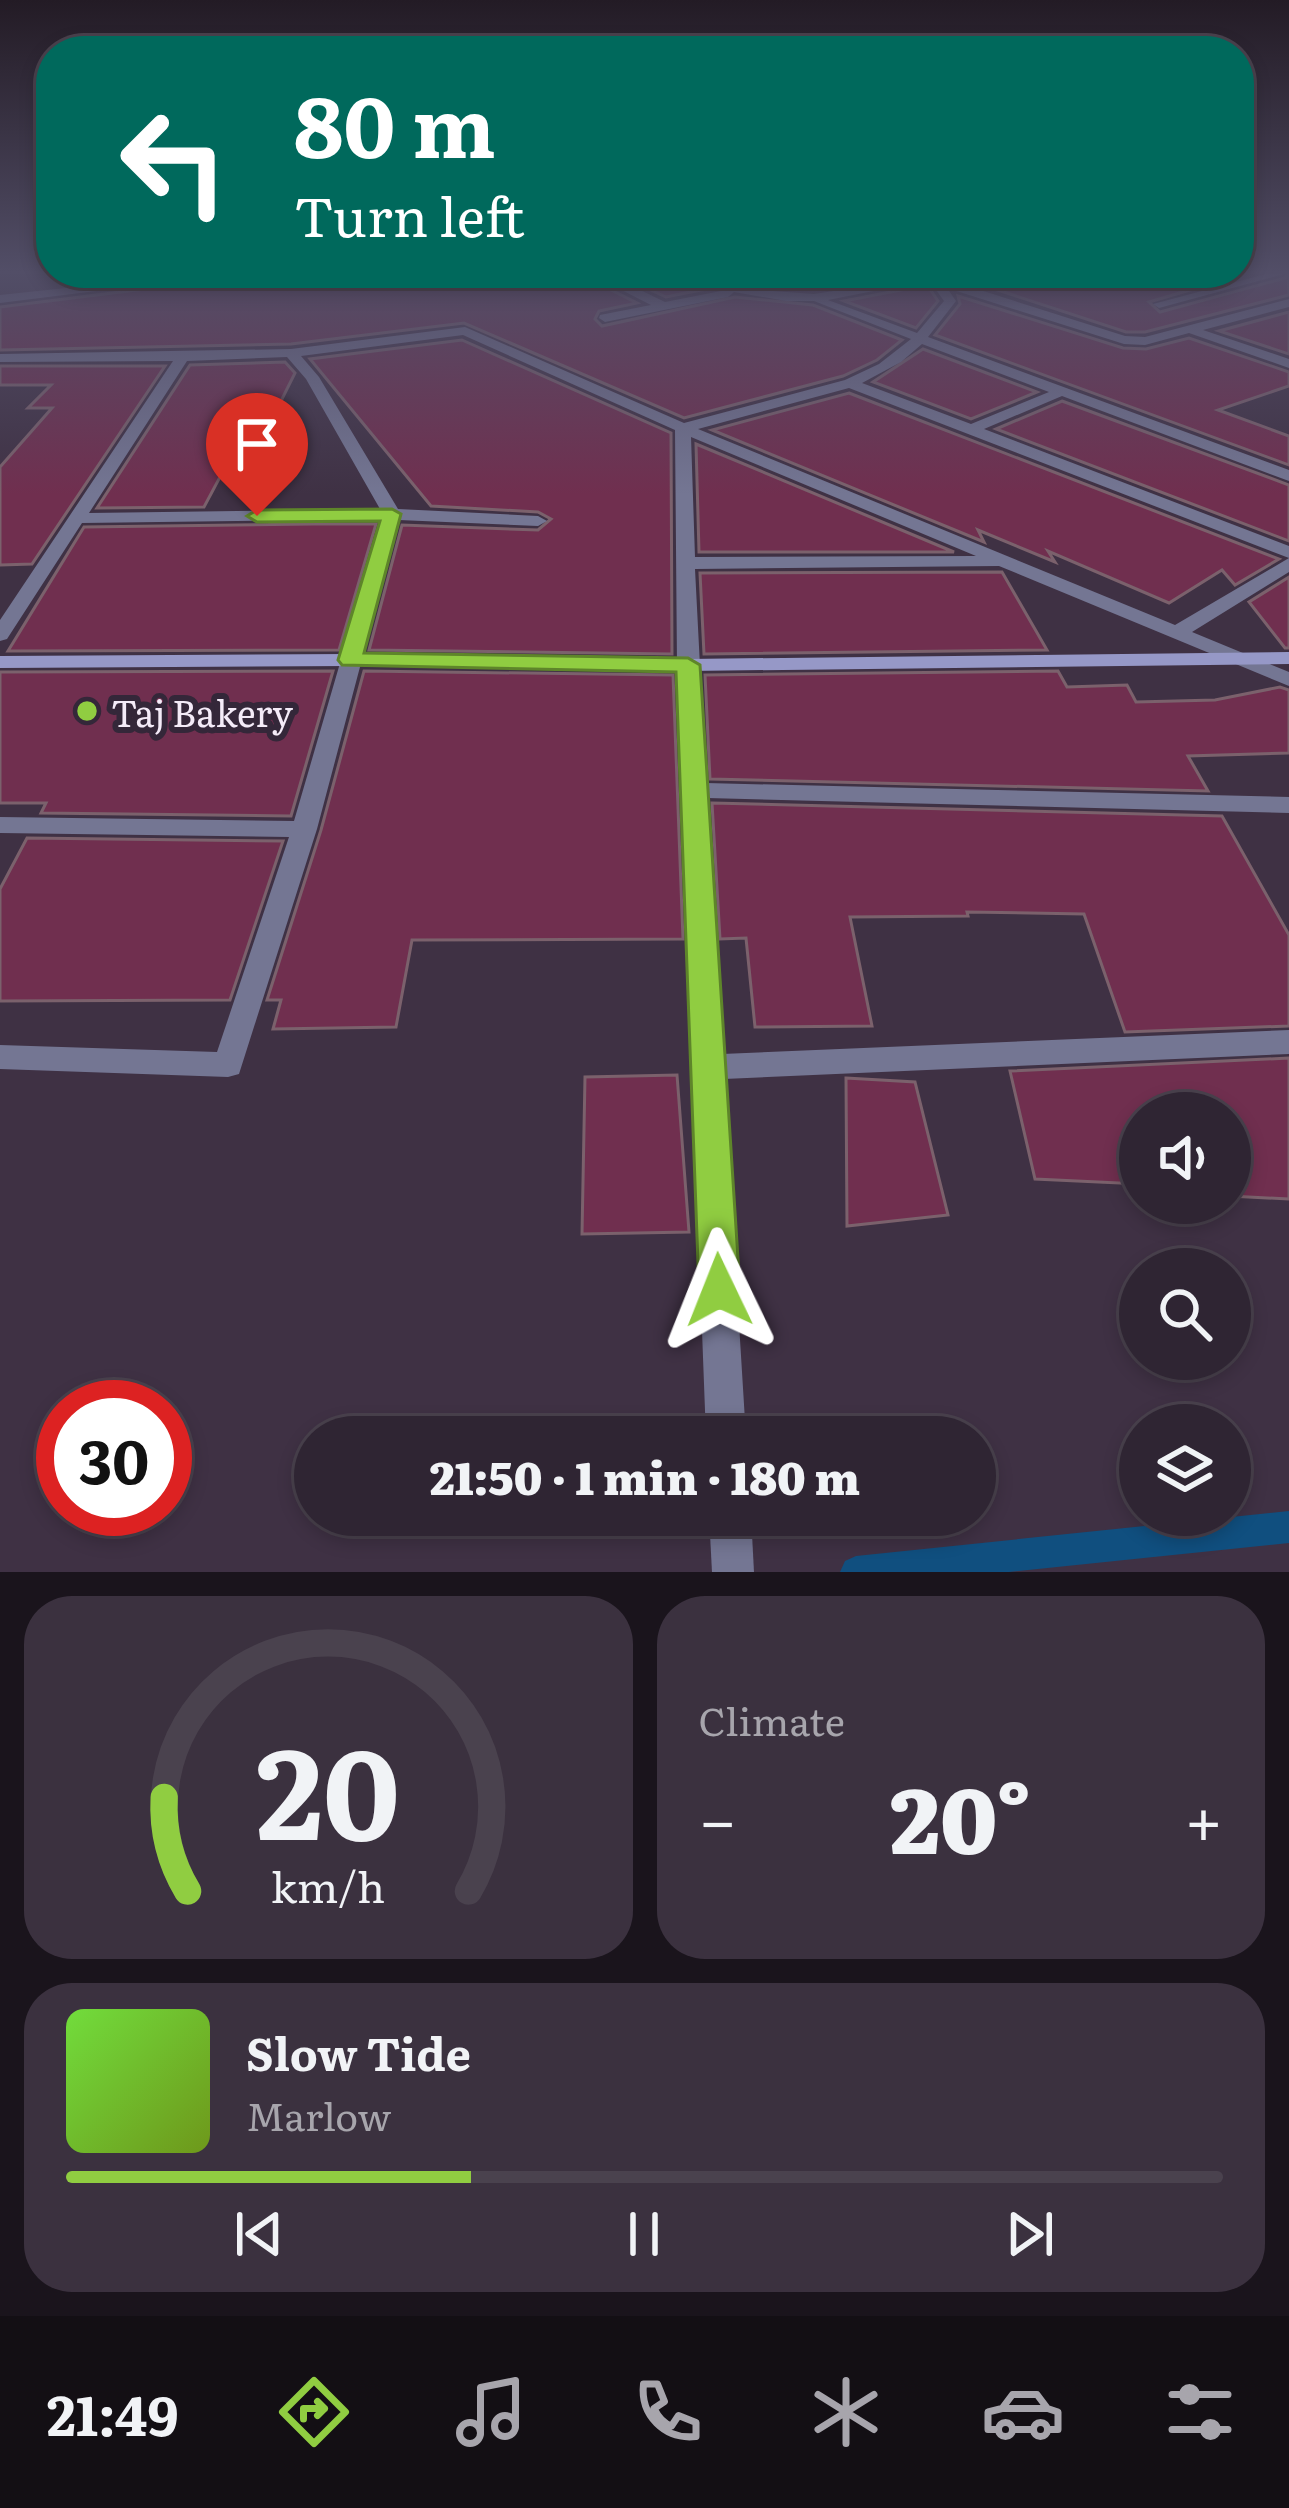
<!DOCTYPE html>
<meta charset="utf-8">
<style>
:root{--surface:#2f2533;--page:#3b313f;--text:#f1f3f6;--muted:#a7a5ac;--line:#4a424e;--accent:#90cd41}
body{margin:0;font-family:Literata,serif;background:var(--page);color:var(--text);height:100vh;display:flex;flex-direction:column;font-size:45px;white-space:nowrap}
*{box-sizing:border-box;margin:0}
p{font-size:39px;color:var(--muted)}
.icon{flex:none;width:66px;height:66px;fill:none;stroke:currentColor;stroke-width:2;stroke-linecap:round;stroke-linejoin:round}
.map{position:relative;height:1572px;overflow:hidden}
.drawer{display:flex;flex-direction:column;gap:24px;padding:24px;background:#1a141c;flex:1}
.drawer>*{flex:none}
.top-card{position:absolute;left:36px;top:36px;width:1218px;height:252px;border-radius:48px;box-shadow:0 6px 18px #0003,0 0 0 3px var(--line);background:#00695c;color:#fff;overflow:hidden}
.fabs{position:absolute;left:1119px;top:1092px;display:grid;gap:24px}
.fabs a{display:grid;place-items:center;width:132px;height:132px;border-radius:50%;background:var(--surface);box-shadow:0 6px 18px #0003,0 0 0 3px var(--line);font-size:60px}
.speed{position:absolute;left:36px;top:1380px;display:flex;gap:24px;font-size:60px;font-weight:700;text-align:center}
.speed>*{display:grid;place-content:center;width:156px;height:156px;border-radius:50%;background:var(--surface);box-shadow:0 6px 18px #0003,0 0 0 3px var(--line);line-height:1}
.speed .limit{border:18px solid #d22;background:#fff;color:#111}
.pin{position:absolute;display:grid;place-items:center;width:102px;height:102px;color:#fff;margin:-123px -51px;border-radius:50% 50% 50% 0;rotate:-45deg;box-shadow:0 0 12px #0007}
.pin .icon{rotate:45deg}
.me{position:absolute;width:132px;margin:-66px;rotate:358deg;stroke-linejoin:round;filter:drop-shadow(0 0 9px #0008)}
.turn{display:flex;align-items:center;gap:42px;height:252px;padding:0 60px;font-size:54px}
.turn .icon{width:156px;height:156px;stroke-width:2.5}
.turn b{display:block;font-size:84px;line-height:102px}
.big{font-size:90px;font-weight:800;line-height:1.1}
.drawer .tile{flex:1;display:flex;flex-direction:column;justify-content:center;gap:18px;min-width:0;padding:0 42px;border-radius:48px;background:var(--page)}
.drawer .dial{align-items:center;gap:0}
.dial svg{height:312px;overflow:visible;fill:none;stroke:var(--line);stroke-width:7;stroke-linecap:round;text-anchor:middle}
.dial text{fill:var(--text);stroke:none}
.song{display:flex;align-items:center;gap:36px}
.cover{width:144px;height:144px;border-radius:18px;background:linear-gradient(135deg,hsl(100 70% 55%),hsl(80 70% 35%))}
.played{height:12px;border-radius:6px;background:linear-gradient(90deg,var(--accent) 35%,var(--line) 35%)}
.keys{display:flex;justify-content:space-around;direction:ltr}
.heat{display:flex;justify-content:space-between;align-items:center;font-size:66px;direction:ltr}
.drawer .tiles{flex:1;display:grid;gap:24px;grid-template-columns:1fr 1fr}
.tile:last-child{grid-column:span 2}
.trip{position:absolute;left:294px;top:1416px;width:702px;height:120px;border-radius:60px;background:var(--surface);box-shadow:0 6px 18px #0003,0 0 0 3px var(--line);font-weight:800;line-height:120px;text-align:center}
.tab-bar{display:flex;height:192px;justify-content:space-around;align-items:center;background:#130f14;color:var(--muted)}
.tab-bar .icon{width:84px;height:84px}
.tab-bar .current{color:var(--accent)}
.tab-bar b{font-size:54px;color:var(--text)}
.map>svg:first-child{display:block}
</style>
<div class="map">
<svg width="1289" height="1572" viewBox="0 0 1289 1572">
<rect width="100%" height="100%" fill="#3f3144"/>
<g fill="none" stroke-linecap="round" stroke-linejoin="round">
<path fill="#104f7f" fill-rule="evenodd" d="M1289,1511v32l-280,29h-169l5,-11 11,-5z"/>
</g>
<g fill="#702f4f" stroke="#7b616c" stroke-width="3">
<path d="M265,274h148l20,14 71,-14h52l-16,8 11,7 44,-7 42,21 -38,8 -4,8 7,7 133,-29 78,8 89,35 -25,20 -34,16 -159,42 -220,-95 -173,21 -291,6v-43z"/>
<path d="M616,274h63l27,15 -40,8z"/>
<path d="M714,274h204l-104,15 -56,-3z"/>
<path d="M949,274h162l36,11 55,-11 22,6 -75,22 11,10 125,-34 3,-4 1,21 -144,37h-19z"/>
<path d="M927,285l11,16 -22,27 -72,-27z"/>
<path d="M958,296l165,52 23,1 43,-11 100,34v14l-71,24 71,26v29l-354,-130 25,-31z"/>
<path d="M1289,312v42l-70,-23z"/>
<path d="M462,340l209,93 1,221 -303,-4 33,-125 136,5 13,-11 -13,-7 -107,-6 -121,-147z"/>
<path d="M923,349l114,43 -66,27 -98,-37z"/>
<path d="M285,362l10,11 -15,30 -21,1 -55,103 -107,1 93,-143z"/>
<path d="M0,366h165l-133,198 -32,1v-98l52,-59h-24l23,-23h-51z"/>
<path d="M849,393l430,166 -44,26 -13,-15 -53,33 -121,-52 7,11 -77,-32 6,12 -272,-112z"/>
<path d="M1062,401l227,84v56l-293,-112z"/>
<path d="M696,444l258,108h-255z"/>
<path d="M313,524h63l-37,126 -331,1 76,-124z"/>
<path d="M1002,572l45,78 -343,4 -4,-81z"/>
<path d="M1289,577v71h-4l-36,-46z"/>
<path d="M333,671l-42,145 -250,-3 5,-10h-46v-131z"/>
<path d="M364,671l309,4 10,264 -271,1 -16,87 -123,2 8,-29h-14l54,-170z"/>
<path d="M1058,671l9,16 60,-2 9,17 79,-2 65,-13 9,3v63l-101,3 20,35 -498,-12 -5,-104z"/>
<path d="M712,803l510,13 67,119v91l-164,6 -41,-118 -117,-2 1,4 -118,1 22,109 -117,1 -9,-89 -26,1z"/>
<path d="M27,838l256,3 -53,159 -230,1v-112z"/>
<path d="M1289,1058v141l-59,-3v-83h-90v71l-105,-5 -25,-108z"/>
<path d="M677,1075l12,157 -107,2 3,-157z"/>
<path d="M846,1078l69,4 33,133 -101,11z"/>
</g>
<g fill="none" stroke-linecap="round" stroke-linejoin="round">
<g fill="#747693" fill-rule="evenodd">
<path d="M198,274h34l-232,29v-8z"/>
<path d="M574,274h33l58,28 56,-11 -38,-17h16l58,16 57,4 131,-20 -6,3 186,59 20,1 144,-38v8l-86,23 86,29v9l-100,-35 -44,12 -21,-1 -177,-56 9,13 -28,36 361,133v11l-227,-85 -78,33 305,117v12l-440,-170 -151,41 477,196 114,-67v14l-97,60 97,40v14l-290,-120 -304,3 11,214 583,14v16l-582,-15 15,256 567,-24v24l-565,25 22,358h-40l-29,-772 -2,-235 -212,-95 -162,21 18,21 79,132 140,7 9,5 -9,5 -139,-6 -82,309 -78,245 -11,3 -228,-8v-24l217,7 72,-215 -289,-4v-16l294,4 88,-302 -300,4 -75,116 -7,2v-21l173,-259 -173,1v-8l291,-5 174,-22 219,96 161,-43 34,-16 32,-25 -97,-38h-28l-52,-9 -6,5 -123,25 -6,-4 1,-3 51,-10 -55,-28 -46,8 -6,-4zM929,280l15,21 -27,32 -89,-33zM922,344l127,48 -78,32 -109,-41 39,-21zM287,357l19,22 74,130 -291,4 98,-152zM691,437l285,119 -281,1z"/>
<path d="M1266,274h18l-125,34 -6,-4z"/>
<path d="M709,1515h42l3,57h-42z"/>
</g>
<path fill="#9698c7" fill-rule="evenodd" d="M1289,652v12l-601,7 -338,-5 -350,2v-12l350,-2 338,5z"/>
</g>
<linearGradient id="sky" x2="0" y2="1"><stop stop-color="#231b25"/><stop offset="0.55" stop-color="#524e67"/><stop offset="1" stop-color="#524e67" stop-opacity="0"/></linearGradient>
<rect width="1289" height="494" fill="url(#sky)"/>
<path fill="#90cd41" stroke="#5e852a" stroke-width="3" d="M392,509l9,5 -37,139 324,5 12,7 40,625 -6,13 -15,6 -14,-6 -6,-13 -23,-618 -334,-7 -4,-5 42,-139 -123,1 -10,-6 10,-6z"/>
<circle fill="#90cd41" stroke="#342739" stroke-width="4.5" cx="87" cy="711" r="12"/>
<g text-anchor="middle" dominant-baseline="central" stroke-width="12" stroke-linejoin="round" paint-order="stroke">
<g font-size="36" fill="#f4ebf8" stroke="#342739" text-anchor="start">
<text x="111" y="711">Taj Bakery</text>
</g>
</g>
</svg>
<div class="fabs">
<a><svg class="icon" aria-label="sound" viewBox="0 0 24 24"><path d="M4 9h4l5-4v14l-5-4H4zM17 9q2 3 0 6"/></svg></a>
<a><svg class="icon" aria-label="search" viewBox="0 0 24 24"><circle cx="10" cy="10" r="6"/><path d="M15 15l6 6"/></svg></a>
<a><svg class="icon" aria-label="layers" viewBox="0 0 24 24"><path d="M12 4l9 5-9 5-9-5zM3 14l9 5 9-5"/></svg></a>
</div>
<div class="speed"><div class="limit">30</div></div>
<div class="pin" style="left:257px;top:516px;background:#d93025"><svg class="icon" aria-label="arrive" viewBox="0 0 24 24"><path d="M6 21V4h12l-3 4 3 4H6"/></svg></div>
<svg class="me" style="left:719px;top:1290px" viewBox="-20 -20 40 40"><path d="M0-17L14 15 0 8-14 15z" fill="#90cd41" stroke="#fff" stroke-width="4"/></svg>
<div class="trip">21:50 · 1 min · 180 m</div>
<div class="top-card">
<div class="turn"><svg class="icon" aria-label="left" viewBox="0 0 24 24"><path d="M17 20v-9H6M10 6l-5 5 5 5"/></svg><div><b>80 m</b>Turn left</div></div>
</div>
</div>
<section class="drawer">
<div class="tiles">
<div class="tile dial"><svg viewBox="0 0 100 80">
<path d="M14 69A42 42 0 1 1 86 69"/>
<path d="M14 69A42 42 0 0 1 8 45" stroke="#90cd41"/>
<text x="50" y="56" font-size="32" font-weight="700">20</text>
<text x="50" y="72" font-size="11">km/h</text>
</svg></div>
<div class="tile"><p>Climate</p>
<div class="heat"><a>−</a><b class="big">20°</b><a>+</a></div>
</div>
<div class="tile">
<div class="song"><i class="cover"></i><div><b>Slow Tide</b><p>Marlow</p></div></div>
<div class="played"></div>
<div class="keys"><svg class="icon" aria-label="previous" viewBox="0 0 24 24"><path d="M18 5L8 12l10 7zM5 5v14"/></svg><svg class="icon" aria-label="pause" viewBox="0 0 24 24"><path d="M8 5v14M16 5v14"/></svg><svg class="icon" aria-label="next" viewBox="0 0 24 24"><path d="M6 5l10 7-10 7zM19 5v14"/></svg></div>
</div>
</div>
</section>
<nav class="tab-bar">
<b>21:49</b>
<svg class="icon current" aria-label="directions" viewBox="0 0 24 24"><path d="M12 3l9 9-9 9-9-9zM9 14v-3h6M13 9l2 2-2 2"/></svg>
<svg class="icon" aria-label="music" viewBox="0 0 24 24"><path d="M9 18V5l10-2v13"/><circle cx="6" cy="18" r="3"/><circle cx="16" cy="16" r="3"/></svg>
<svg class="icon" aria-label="phone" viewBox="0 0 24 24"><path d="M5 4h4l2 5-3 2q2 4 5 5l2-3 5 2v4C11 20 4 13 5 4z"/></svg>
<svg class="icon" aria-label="climate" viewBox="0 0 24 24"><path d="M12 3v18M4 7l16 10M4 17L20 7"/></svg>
<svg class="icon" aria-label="car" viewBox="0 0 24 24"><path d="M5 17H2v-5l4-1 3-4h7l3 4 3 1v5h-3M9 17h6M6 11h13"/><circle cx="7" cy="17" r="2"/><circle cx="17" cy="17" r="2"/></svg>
<svg class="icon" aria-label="filters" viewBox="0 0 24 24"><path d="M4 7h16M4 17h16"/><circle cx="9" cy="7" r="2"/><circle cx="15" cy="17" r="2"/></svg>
</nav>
